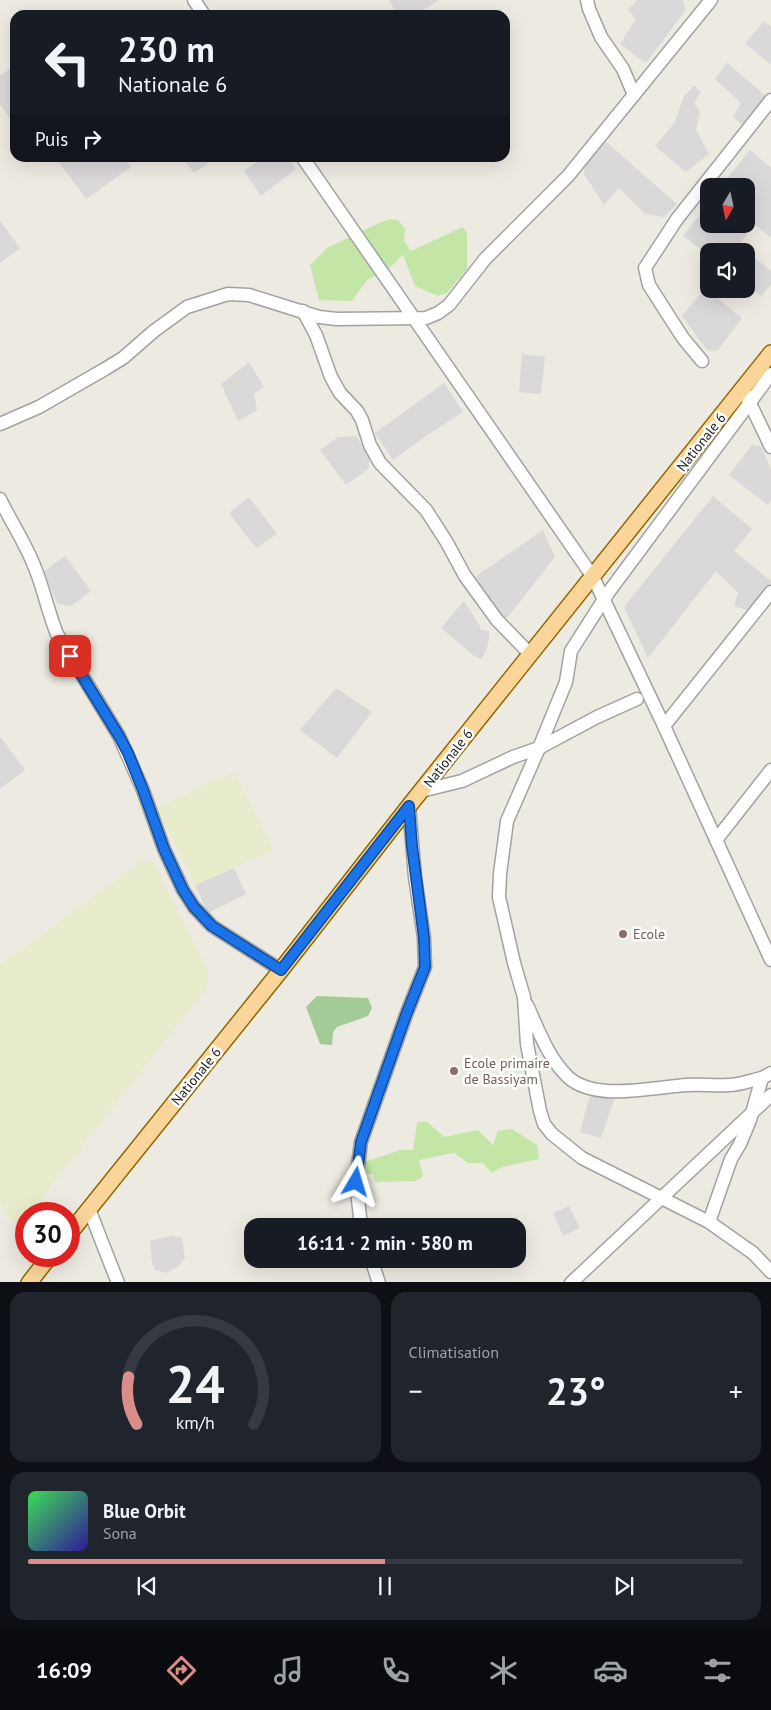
<!DOCTYPE html>
<html lang="fr">
<meta charset="utf-8">
<style>
:root{--surface:#171b24;--page:#20242c;--text:#f1f3f6;--muted:#9ea1a6;--line:#363941;--accent:#db8d8a}
body{margin:0;font-family:"PT Sans",sans-serif;background:var(--page);color:var(--text);height:100vh;display:flex;flex-direction:column;font-size:19px;white-space:nowrap}
*{box-sizing:border-box;margin:0}
p{font-size:16px;color:var(--muted)}
.icon{flex:none;width:28px;height:28px;fill:none;stroke:currentColor;stroke-width:2;stroke-linecap:round;stroke-linejoin:round}
.map{position:relative;height:1282px;overflow:hidden}
.details{display:flex;flex-direction:column;gap:10px;padding:10px;background:#0d0f14;flex:1}
.details>*{flex:none}
.top-card{position:absolute;left:10px;top:10px;width:500px;height:152px;border-radius:15px;box-shadow:0 5px 20px #0002;background:#171b24;color:var(--text);overflow:hidden}
.needle{width:32px;rotate:189deg}
.controls{position:absolute;left:700px;top:178px;display:grid;gap:10px}
.controls a{display:grid;place-items:center;width:55px;height:55px;border-radius:10px;background:var(--surface);box-shadow:0 5px 20px #0002;font-size:25px}
.speed{position:absolute;left:15px;top:1202px;display:flex;gap:10px;font-size:25px;font-weight:700;text-align:center}
.speed>*{display:grid;place-content:center;width:65px;height:65px;border-radius:50%;background:var(--surface);box-shadow:0 5px 20px #0002;line-height:1}
.speed .limit{border:8px solid #d22;background:#fff;color:#111}
.pin{position:absolute;display:grid;place-items:center;width:42px;height:42px;color:#fff;margin:-21px;border-radius:10px;box-shadow:0 2px 8px #0006}
.me{position:absolute;width:55px;margin:-28px;rotate:7deg;stroke-linejoin:round;filter:drop-shadow(0 0 4px #0008)}
.turn{display:flex;align-items:center;gap:18px;height:105px;padding:0 25px;font-size:22px}
.turn .icon{width:65px;height:65px;stroke-width:2.5}
.turn b{display:block;font-size:35px;line-height:42px}
.then{display:flex;align-items:center;height:48px;padding:0 25px;background:#0003;gap:10px;font-size:19px}
.big{font-size:38px;font-weight:600;line-height:1.1}
.details .card{flex:1;display:flex;flex-direction:column;justify-content:center;gap:8px;min-width:0;padding:0 18px;border-radius:15px;background:var(--page)}
.details .dial{align-items:center;gap:0}
.dial svg{height:130px;overflow:visible;fill:none;stroke:var(--line);stroke-width:7;stroke-linecap:round;text-anchor:middle}
.dial text{fill:var(--text);stroke:none}
.song{display:flex;align-items:center;gap:15px}
.cover{width:60px;height:60px;border-radius:8px;background:linear-gradient(135deg,hsl(130 70% 55%),hsl(250 70% 35%))}
.played{height:5px;border-radius:2px;background:linear-gradient(90deg,var(--accent) 50%,var(--line) 50%)}
.keys{display:flex;justify-content:space-around;direction:ltr}
.heat{display:flex;justify-content:space-between;align-items:center;font-size:28px;direction:ltr}
.details .tiles{flex:1;display:grid;gap:10px;grid-template-columns:1fr 1fr}
.card:last-child{grid-column:span 2}
.trip{position:absolute;left:244px;top:1218px;width:282px;height:50px;border-radius:15px;background:var(--surface);box-shadow:0 5px 20px #0002;font-weight:600;line-height:50px;text-align:center}
.dock{display:flex;height:80px;justify-content:space-around;align-items:center;background:#090b0e;color:var(--muted)}
.dock .icon{width:35px;height:35px}
.dock .current{color:var(--accent)}
.dock b{font-size:22px;color:var(--text)}
.map>svg:first-child{display:block}
</style>
<div class="map">
<svg width="771" height="1283" viewBox="0 0 771 1283">
<rect width="100%" height="100%" fill="#edeae1"/>
<g fill="#dad8d8">
<path d="M389,0h49v1l-23,14h-17z"/>
<path d="M637,0h46l2,11 -39,52 -26,-19 16,-25 -8,-9z"/>
<path d="M764,21l7,6v38l-26,-22z"/>
<path d="M727,63l40,34 -23,29 -11,-9 8,-14 -26,-24z"/>
<path d="M14,67l1,1v58l-15,-22v-29z"/>
<path d="M694,86l7,6 -7,11 6,9 -4,18 13,24 -23,18 -31,-26 20,-24 9,-26z"/>
<path d="M605,141l72,63 -13,13 -19,-3 -26,-26 -15,17 -20,-31 1,-12z"/>
<path d="M750,150l21,18v70l-17,-14 -15,21 7,6h-37v5l-26,-20 26,-33v21h37v-38h-25z"/>
<path d="M56,158h68l7,9 -45,32z"/>
<path d="M183,158h32l-21,15z"/>
<path d="M263,158h25l8,11 -35,27 -17,-25z"/>
<path d="M0,221l20,27 -20,15z"/>
<path d="M746,251l25,20v13l-10,12 -15,-11z"/>
<path d="M705,288l37,30 -25,33 -10,-1 -25,-34z"/>
<path d="M522,354l23,3 -4,37 -22,-2z"/>
<path d="M249,362l15,25 -10,7 3,16 -19,11 -17,-37z"/>
<path d="M444,383l19,29 -37,24 -33,24 -18,-27z"/>
<path d="M356,436l13,18v14l-23,17 -26,-35 18,-13z"/>
<path d="M752,445l9,1 10,24v31l-3,4 -39,-30z"/>
<path d="M713,496l39,33 -18,22 37,30v2l-16,21 -8,6 -13,-4 4,-13 -22,-22 -68,87 -24,-51z"/>
<path d="M249,497l28,37 -21,14 -27,-35z"/>
<path d="M543,530l12,27 -48,61 -10,-1 -22,-40z"/>
<path d="M65,556l26,35 -20,15 -13,-2 -15,-32z"/>
<path d="M464,601l18,29 7,1v8l-3,12 -5,8 -7,-3 -33,-28z"/>
<path d="M336,688l36,24 -35,46 -37,-28z"/>
<path d="M0,736l25,34 -25,19z"/>
<path d="M234,868l12,26 -38,19 -13,-28z"/>
<path d="M591,1091l24,6 -14,41 -21,-6z"/>
<path d="M569,1206l11,22 -17,8 -10,-23z"/>
<path d="M171,1236l11,2 3,20 -7,9 -12,6 -11,-3 -3,-7 -2,-22z"/>
</g>
<g fill="#e8eccc">
<path d="M234,772l40,78 -79,35 -38,-77z"/>
<path d="M143,860l11,3 55,110 -3,16 -177,225h-3v4l-4,6 -11,-3 -11,-18v-237z"/>
</g>
<g fill="#c3e6a7">
<path d="M391,219l7,1 7,9 -1,11 7,11 52,-24 4,6v36l-20,24 -9,3 -23,-10 -12,-31 -19,18 -16,6 -16,22 -33,-1 -9,-35 17,-17 52,-25z"/>
<path d="M426,1121l18,16 34,-7 15,15 5,-14 14,-2 25,16 2,14 -37,8 -10,6 -9,-10h-15l-14,-10 -35,7 4,17 -8,4 -40,1 -2,-8h-8l-1,-12 37,-12h12l4,-27z"/>
</g>
<path fill="#a3cb97" d="M317,996l51,2 4,10 -4,8 -31,11 -4,5 -1,13 -12,-1 -14,-37z"/>
<g fill="none" stroke-linecap="round" stroke-linejoin="round">
<g stroke="#a2a2a2" stroke-width="15">
<g id="minor">
<path d="M194,0l10,15"/>
<path d="M587,0l2,9 12,28 22,32 11,26"/>
<path d="M303,158l290,419 71,149 107,234"/>
<path d="M303,311l13,24 15,42 9,16 17,18 5,9 8,25 10,18 46,47 20,31 19,35 32,44 33,34"/>
<path d="M702,361l-19,-23 -11,-17 -23,-36 -4,-17 32,-49 94,-119"/>
<path d="M771,374l-163,219 -37,58 -5,31 -27,66 -32,73 -7,53 -1,23 15,66 10,34 3,47 13,67 4,13 8,10 30,24 127,64 44,31 18,19"/>
<path d="M746,395l25,52"/>
<path d="M0,424l39,-17 66,-38 18,-11 31,-27 33,-24 41,-13 21,1 70,22 18,2 89,-1 12,-5 11,-8 36,-46 83,-83 143,-176"/>
<path d="M0,499c11,23 26,45 35,69 9,22 13,44 22,66l62,102 24,54 21,59 19,41 11,17 18,19 69,44"/>
<path d="M664,726l107,-134"/>
<path d="M421,791l41,-10 51,-24 26,-9 58,-31 40,-18"/>
<path d="M716,840l55,-70"/>
<path d="M527,1005c11,24 21,53 41,72 27,25 85,10 119,8 14,-1 28,1 42,0 11,0 23,-5 33,-7"/>
<path d="M89,1209l29,74"/>
<path d="M709,1222l22,-63 9,-15 10,-24 12,-42 9,-5"/>
<path d="M361,1226l-5,-44 5,-40 45,-127 19,-48 -1,-29 -9,-61 -6,-71"/>
<path d="M371,1259l8,24"/>
<path d="M571,1283l200,-188"/>
</g>
</g>
<g stroke="#8f6804" stroke-width="18">
<g id="major">
<path d="M69,1234l212,-264 128,-164 362,-453"/>
<path d="M29,1283l21,-27"/>
</g>
</g>
<use href="#minor" stroke="#fff" stroke-width="12"/>
<use href="#major" stroke="#f9d59a" stroke-width="15"/>
</g>
<g fill="none" stroke-linecap="round" stroke-linejoin="round">
<g stroke="#114b97" stroke-width="12">
<path id="route" d="M70,656l49,80 9,17 15,37 21,59 19,41 11,17 18,19 69,44 128,-164 3,40 12,92 1,29 -19,48 -45,127 -5,40"/>
</g>
<use href="#route" stroke="#1a73e8" stroke-width="9"/>
</g>
<g fill="#8d6e63" stroke="#fff" stroke-width="2">
<circle cx="623" cy="934" r="5"/>
<circle cx="454" cy="1071" r="5"/>
</g>
<g text-anchor="middle" dominant-baseline="central" stroke-width="5" stroke-linejoin="round" paint-order="stroke">
<g font-size="14" fill="#1b1b1b" stroke="#fff">
<text transform="translate(701 442) rotate(-52)">Nationale 6</text>
<text transform="translate(448 758) rotate(-52)">Nationale 6</text>
<text transform="translate(196 1076) rotate(-51)">Nationale 6</text>
</g>
<g font-size="14" fill="#785e54" stroke="#fff" text-anchor="start">
<text x="633" y="934">Ecole</text>
<text x="464" y="1063">Ecole primaire<tspan x="464" dy="16">de Bassiyam</tspan></text>
</g>
</g>
</svg>
<div class="controls">
<a><svg class="needle" viewBox="-14 -14 28 28"><path d="M0-13l5 13h-10z" fill="#e53935"/><path d="M0 13l5-13h-10z" fill="#9ea1a6"/></svg></a>
<a><svg class="icon" aria-label="sound" viewBox="0 0 24 24"><path d="M4 9h4l5-4v14l-5-4H4zM17 9q2 3 0 6"/></svg></a>
</div>
<div class="speed"><div class="limit">30</div></div>
<div class="pin" style="left:70px;top:656px;background:#d93025"><svg class="icon" aria-label="arrive" viewBox="0 0 24 24"><path d="M6 21V4h12l-3 4 3 4H6"/></svg></div>
<svg class="me" style="left:356px;top:1182px" viewBox="-20 -20 40 40"><path d="M0-17L14 15 0 8-14 15z" fill="#1a73e8" stroke="#fff" stroke-width="4"/></svg>
<div class="trip">16:11 · 2 min · 580 m</div>
<div class="top-card">
<div class="turn"><svg class="icon" aria-label="left" viewBox="0 0 24 24"><path d="M17 20v-9H6M10 6l-5 5 5 5"/></svg><div><b>230 m</b>Nationale 6</div></div>
<div class="then">Puis<svg class="icon" aria-label="right" viewBox="0 0 24 24"><path d="M7 20v-9h11M14 6l5 5-5 5"/></svg></div>
</div>
</div>
<section class="details">
<div class="tiles">
<div class="card dial"><svg viewBox="0 0 100 80">
<path d="M14 69A42 42 0 1 1 86 69"/>
<path d="M14 69A42 42 0 0 1 9 40" stroke="#db8d8a"/>
<text x="50" y="56" font-size="32" font-weight="700">24</text>
<text x="50" y="72" font-size="11">km/h</text>
</svg></div>
<div class="card"><p>Climatisation</p>
<div class="heat"><a>−</a><b class="big">23°</b><a>+</a></div>
</div>
<div class="card">
<div class="song"><i class="cover"></i><div><b>Blue Orbit</b><p>Sona</p></div></div>
<div class="played"></div>
<div class="keys"><svg class="icon" aria-label="previous" viewBox="0 0 24 24"><path d="M18 5L8 12l10 7zM5 5v14"/></svg><svg class="icon" aria-label="pause" viewBox="0 0 24 24"><path d="M8 5v14M16 5v14"/></svg><svg class="icon" aria-label="next" viewBox="0 0 24 24"><path d="M6 5l10 7-10 7zM19 5v14"/></svg></div>
</div>
</div>
</section>
<nav class="dock">
<b>16:09</b>
<svg class="icon current" aria-label="directions" viewBox="0 0 24 24"><path d="M12 3l9 9-9 9-9-9zM9 14v-3h6M13 9l2 2-2 2"/></svg>
<svg class="icon" aria-label="music" viewBox="0 0 24 24"><path d="M9 18V5l10-2v13"/><circle cx="6" cy="18" r="3"/><circle cx="16" cy="16" r="3"/></svg>
<svg class="icon" aria-label="phone" viewBox="0 0 24 24"><path d="M5 4h4l2 5-3 2q2 4 5 5l2-3 5 2v4C11 20 4 13 5 4z"/></svg>
<svg class="icon" aria-label="climate" viewBox="0 0 24 24"><path d="M12 3v18M4 7l16 10M4 17L20 7"/></svg>
<svg class="icon" aria-label="car" viewBox="0 0 24 24"><path d="M5 17H2v-5l4-1 3-4h7l3 4 3 1v5h-3M9 17h6M6 11h13"/><circle cx="7" cy="17" r="2"/><circle cx="17" cy="17" r="2"/></svg>
<svg class="icon" aria-label="filters" viewBox="0 0 24 24"><path d="M4 7h16M4 17h16"/><circle cx="9" cy="7" r="2"/><circle cx="15" cy="17" r="2"/></svg>
</nav>
